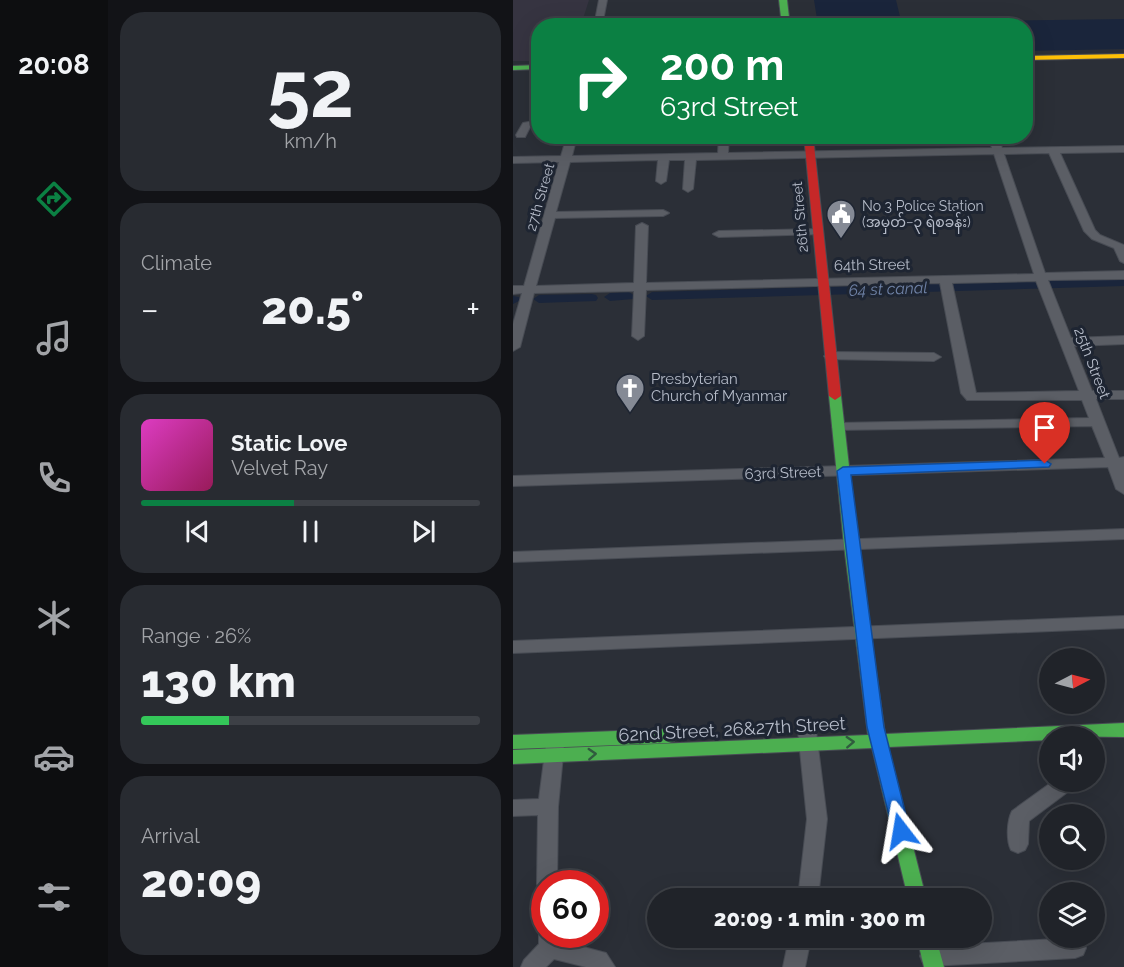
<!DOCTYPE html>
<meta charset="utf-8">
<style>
:root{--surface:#202329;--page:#282b31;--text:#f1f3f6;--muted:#a2a4a8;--line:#3d4046;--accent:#0b8043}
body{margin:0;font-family:Raleway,"Noto Sans Myanmar",sans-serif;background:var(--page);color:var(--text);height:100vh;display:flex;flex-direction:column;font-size:22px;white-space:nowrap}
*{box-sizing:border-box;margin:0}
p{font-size:20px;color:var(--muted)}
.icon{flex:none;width:33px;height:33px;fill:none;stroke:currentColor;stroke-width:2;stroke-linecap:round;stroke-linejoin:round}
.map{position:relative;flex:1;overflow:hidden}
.panel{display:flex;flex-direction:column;gap:12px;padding:12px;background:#121317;width:405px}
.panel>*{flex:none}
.top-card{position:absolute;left:18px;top:18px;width:502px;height:126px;border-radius:24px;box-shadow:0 6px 24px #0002,0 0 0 2px var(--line);background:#0b8043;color:#fff;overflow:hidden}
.needle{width:39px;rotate:84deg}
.controls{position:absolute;left:526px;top:648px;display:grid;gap:12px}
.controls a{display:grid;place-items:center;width:66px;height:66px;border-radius:50%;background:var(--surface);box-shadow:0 6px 24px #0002,0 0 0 2px var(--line);font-size:30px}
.speed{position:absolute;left:18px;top:870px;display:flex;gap:12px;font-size:30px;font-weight:700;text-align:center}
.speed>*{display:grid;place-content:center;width:78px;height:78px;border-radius:50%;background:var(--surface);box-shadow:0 6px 24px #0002,0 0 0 2px var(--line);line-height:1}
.speed .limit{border:9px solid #d22;background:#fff;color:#111}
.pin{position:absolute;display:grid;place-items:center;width:51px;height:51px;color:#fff;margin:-62px -26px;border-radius:50% 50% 50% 0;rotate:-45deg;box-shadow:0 0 6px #0007}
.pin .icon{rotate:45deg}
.me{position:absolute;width:66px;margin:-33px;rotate:346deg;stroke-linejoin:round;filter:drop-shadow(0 0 4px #0008)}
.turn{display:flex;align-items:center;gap:21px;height:126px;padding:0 30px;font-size:27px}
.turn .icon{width:78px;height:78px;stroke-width:2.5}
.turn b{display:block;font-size:42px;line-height:51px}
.big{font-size:45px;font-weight:800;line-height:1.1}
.panel .widget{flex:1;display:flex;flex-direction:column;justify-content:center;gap:9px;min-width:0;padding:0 21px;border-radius:24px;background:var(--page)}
.panel .dial{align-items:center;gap:0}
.dial b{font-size:78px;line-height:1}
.song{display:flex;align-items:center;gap:18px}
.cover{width:72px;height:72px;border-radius:9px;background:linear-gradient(135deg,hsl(310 70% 55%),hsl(330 70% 35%))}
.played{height:6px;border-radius:3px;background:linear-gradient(90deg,var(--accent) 45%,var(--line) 45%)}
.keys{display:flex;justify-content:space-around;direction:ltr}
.heat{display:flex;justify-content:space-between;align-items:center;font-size:33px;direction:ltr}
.charge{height:9px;border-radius:4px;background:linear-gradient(90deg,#34c759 26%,var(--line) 0)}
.trip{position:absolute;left:134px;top:888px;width:345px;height:60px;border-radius:30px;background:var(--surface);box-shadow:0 6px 24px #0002,0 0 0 2px var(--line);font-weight:800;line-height:60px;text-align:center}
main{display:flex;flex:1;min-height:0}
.tab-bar{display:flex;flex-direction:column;width:108px;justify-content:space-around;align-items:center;background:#0d0e10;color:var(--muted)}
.tab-bar .icon{width:42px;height:42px}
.tab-bar .on{color:var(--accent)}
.tab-bar b{font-size:27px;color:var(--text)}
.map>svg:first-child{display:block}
</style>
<main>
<nav class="tab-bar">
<b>20:08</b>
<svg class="icon on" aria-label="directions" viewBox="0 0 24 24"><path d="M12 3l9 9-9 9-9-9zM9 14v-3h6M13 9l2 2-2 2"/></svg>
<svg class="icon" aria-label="music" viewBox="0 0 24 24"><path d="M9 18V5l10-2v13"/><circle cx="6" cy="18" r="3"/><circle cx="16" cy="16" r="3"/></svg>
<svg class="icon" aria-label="phone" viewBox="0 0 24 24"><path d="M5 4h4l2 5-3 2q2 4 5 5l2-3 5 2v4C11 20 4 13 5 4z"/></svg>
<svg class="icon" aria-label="climate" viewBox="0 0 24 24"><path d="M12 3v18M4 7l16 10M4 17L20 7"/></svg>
<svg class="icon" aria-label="car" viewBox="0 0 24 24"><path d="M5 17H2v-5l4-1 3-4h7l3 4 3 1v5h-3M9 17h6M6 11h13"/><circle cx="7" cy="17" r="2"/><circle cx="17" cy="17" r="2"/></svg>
<svg class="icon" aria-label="filters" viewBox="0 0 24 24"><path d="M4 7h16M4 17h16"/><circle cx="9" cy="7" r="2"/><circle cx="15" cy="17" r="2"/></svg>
</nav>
<section class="panel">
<div class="widget dial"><b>52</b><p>km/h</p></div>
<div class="widget"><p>Climate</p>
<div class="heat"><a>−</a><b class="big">20.5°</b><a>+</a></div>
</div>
<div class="widget">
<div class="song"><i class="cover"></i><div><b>Static Love</b><p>Velvet Ray</p></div></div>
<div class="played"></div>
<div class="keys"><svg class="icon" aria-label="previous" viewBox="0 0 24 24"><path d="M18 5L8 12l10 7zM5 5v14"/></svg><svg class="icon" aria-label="pause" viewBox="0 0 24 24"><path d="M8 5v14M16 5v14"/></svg><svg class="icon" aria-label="next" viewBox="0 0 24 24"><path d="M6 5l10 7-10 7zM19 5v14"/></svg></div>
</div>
<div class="widget"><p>Range · 26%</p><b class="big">130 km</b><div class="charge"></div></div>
<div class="widget"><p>Arrival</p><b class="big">20:09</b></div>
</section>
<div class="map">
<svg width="611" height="967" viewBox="0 0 611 967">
<rect width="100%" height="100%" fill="#2b2f37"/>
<path fill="#363441" d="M0,0h76l-8,25 -42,1 -1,35h-25z"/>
<path fill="#1a253b" d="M301,0h82l5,21 4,1 219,-3v30l-98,2v-25l-208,-1z"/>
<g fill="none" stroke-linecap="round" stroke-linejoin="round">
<g fill="#1a253b" fill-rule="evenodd">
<path d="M611,278v8l-472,14 -6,-4 6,-4z"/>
<path d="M116,292l6,4 -2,3 -23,2 -6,-4 6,-4z"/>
<path d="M79,294l4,1 2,3 -2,3 -57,2 -6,-4 6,-4z"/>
<path d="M0,296l6,1 2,3 -8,4z"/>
</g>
<g stroke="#484c54" stroke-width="2">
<g id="street">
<path d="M86,0h8l-5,26h-8z"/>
<path d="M26,120v6l-9,1 -5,10h-8l-1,-2 7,-12z"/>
<path d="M54,136h10l-5,20 146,-3 1,-17h10l-1,17 264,-5 -4,-12h10l4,12 122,-2v6l-64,1 35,77 5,5 24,10v18l-4,-2 -6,-13 -22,-9 -8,-8 -35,-78 -45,1 41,119 79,-2v8l-76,1 23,58 53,-2v8l-50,2 18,45h32v8h-28l23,59 5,-1v37l-8,-5 -8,-22 -595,19v-10l592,-18 -13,-32 -258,4 -2,-3 2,-3 5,-1 250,-5 -7,-18h-115l-6,-7 -21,-110 -294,7 -2,46 -6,4 -6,-4 2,-45 -100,2 -14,54 -7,4v-27l9,-31 -9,1v-8h11l35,-124 -46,1v-6l48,-1zM481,154l40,120 -388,9 2,-57 -6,-3 -6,3 -2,57 -98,3 19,-68 108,-2 6,-3 -6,-3 -107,2 14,-50 88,-2 -2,21 5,3 5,-3 3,-21h16l-2,29 5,3 5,-3 3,-29zM523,281l43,110 -103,2 -24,-110z"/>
<path d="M306,229l4,1v4l-104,3 -6,-3 6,-3z"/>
<path d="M318,352l103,1 7,4 -7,4 -108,-2 -2,-3z"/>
<path d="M611,529v10l-611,23v-10z"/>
<path d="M611,616v12l-611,25v-12z"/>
<path d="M294,724l7,2 2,5 11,88 -9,79h-20l9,-79 -9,-88 2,-5z"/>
<path d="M42,738l7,2 2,5 -6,62 -1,77h-12v8l-5,-2 -3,-6 1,-69 -25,1v-16l26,-1 7,-54 2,-5z"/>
<path d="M539,782h24l-3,6 -44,33 -1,23 -3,6 -7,3 -7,-3c-5,-10 -4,-29 1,-39z"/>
<path d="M32,926v8h16v7l45,12 9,14h-29l-32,-8 -8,8h-25l3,-7 15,-16v-10z"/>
<path d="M276,938h22l-6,29h-22z"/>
<path d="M562,938l8,3 3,7 -3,7 -8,3 -144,8 -8,-3 -3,-7 3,-7 8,-3z"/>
</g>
</g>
<g stroke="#484c54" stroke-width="2">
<g id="fast">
<path d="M266,0h8l3,26h-8z"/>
<path d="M26,65v4l-26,1v-4z"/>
<path d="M322,392l6,4 17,149 27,189 239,-11v14l-74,-1v4l-162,7 38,151h-18l-36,-150 -359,16v-14l355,-15 -24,-190 -15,-149z"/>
<path d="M155,729l6,2 2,5 -2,5 -6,2 -155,6v-14z"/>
<path d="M404,938h19l8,29h-20z"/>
</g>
</g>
<g stroke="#484c54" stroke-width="2">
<path id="slow" d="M611,54v4l-98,2v-4z"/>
</g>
<g stroke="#484c54" stroke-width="2">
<path id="jam" d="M291,136h9l28,260 -6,4 -6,-4z"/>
</g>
<use href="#street" fill="#5b5e65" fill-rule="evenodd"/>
<use href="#fast" fill="#4caf50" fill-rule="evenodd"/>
<use href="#slow" fill="#ffc107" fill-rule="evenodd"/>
<use href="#jam" fill="#c62828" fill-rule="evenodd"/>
</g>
<defs><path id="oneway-chevron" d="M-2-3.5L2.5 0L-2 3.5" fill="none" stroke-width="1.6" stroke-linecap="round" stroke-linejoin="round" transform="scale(1.5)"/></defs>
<g stroke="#305c3e">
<use href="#oneway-chevron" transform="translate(337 742) rotate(-3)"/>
<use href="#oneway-chevron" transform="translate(79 754) rotate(-3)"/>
</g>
<path fill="#1a73e8" stroke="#114b97" stroke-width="1.5" d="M532,460l6,4 -2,3 -198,8 33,252 26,104 -3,5 -6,2 -7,-2 -27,-109 -30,-256 6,-4z"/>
<defs>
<g id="civic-pin" transform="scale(1.5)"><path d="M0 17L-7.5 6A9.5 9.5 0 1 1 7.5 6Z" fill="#858a95" stroke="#1e2532"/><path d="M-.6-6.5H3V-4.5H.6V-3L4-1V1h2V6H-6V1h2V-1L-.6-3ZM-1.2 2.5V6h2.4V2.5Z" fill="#fff"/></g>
<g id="church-pin" transform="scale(1.5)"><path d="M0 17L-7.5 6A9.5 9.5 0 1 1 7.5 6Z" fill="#858a95" stroke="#1e2532"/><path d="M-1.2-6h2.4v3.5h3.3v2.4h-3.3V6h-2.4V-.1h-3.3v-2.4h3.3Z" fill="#fff"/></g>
</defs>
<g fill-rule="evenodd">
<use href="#civic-pin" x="328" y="214"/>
<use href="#church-pin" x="117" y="388"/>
</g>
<g text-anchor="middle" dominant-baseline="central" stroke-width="6" stroke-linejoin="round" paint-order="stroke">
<g font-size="14" fill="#b5bbc8" stroke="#1e2532">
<text transform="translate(27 197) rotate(-74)">27th Street</text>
<text transform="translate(287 217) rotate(-95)">26th Street</text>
</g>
<g font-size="14" fill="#b5bbc8" stroke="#1e2532" text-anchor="start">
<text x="349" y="206">No 3 Police Station<tspan x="349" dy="16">(အမှတ်−၃ ရဲစခန်း)</tspan></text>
</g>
<g font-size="15" fill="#b5bbc8" stroke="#1e2532">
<text transform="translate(359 265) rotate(-1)">64th Street</text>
<text transform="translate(579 363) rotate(69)">25th Street</text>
<text transform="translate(270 473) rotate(-2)">63rd Street</text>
</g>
<g font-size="15" fill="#b5bbc8" stroke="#1e2532" text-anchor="start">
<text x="138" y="379">Presbyterian<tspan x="138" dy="17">Church of Myanmar</tspan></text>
</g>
<g font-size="16" font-style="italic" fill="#6f82a6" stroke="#1e2532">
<text transform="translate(375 289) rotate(-2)">64 st canal</text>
</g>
<g font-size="18" fill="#b5bbc8" stroke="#1e2532">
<text transform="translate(219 729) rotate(-3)">62nd Street, 26&amp;27th Street</text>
</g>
</g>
</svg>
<div class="controls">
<a><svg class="needle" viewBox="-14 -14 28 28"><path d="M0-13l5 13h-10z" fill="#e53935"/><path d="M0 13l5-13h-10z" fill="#a2a4a8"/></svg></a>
<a><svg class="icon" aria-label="sound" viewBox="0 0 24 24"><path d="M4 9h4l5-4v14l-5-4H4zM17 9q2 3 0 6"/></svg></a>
<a><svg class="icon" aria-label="search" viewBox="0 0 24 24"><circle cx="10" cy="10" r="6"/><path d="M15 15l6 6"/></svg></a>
<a><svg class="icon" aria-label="layers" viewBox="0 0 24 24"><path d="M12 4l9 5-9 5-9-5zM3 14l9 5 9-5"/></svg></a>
</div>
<div class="speed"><div class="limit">60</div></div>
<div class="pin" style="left:532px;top:464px;background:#d93025"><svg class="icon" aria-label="arrive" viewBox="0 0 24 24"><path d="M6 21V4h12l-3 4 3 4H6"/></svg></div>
<svg class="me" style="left:388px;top:831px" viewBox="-20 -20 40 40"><path d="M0-17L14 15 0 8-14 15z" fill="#1a73e8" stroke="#fff" stroke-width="4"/></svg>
<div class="trip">20:09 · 1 min · 300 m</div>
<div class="top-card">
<div class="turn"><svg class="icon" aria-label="right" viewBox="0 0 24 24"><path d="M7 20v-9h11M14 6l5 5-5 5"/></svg><div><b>200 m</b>63rd Street</div></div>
</div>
</div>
</main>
